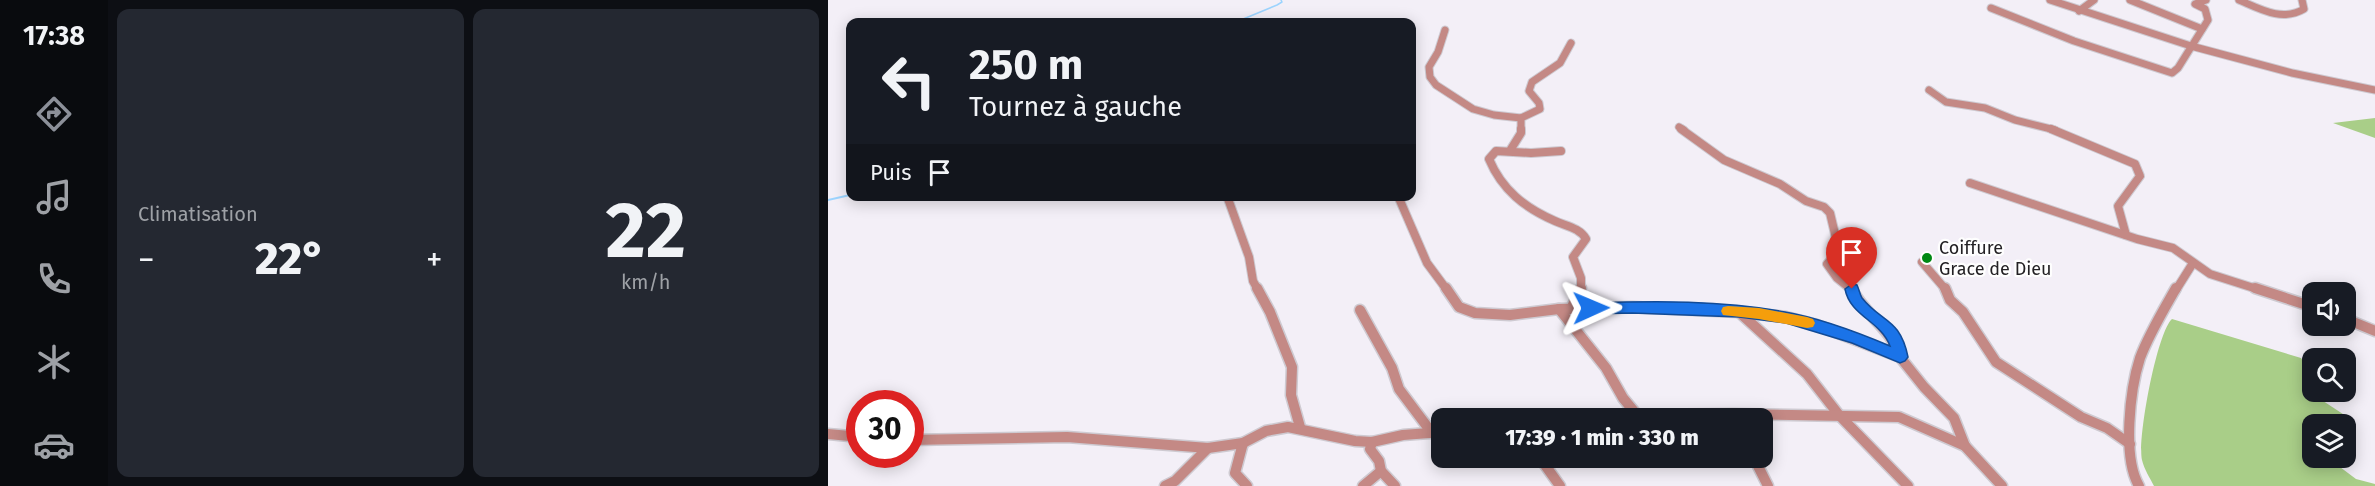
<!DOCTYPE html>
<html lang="fr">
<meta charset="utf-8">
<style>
:root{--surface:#171b24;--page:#242831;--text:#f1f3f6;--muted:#9ea1a6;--accent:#8c9099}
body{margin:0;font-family:"Fira Sans",sans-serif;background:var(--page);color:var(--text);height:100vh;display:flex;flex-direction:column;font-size:22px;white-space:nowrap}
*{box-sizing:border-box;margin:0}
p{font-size:20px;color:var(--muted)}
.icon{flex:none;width:33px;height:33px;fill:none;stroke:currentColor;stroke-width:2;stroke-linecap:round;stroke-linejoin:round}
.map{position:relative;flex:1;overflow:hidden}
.panel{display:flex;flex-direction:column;gap:9px;padding:9px;background:#0d0f14;width:720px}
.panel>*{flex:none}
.top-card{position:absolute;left:18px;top:18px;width:570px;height:183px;border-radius:12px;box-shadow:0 3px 15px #0003;background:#171b24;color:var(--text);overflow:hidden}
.fabs{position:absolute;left:1474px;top:282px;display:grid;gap:12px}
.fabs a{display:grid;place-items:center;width:54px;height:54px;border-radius:12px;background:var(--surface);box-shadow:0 3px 15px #0003;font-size:30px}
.speed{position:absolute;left:18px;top:390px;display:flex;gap:12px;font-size:30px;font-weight:700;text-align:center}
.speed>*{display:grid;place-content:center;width:78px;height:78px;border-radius:50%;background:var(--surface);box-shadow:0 3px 15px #0003;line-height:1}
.speed .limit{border:9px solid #d22;background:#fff;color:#111}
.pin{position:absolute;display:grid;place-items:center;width:51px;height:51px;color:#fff;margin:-62px -26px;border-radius:50% 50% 50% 0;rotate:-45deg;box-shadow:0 0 6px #0007}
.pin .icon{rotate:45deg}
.me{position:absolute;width:66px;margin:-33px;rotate:89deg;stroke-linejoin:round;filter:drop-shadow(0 0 4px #0008)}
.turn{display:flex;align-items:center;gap:21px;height:126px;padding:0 24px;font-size:27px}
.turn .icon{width:78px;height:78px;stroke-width:2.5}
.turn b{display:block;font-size:42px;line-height:51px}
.then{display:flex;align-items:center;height:57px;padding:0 24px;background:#0003;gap:12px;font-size:22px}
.big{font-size:45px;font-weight:800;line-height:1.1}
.panel .card{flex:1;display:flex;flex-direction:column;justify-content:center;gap:9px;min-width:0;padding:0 21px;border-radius:12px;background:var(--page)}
.panel .dial{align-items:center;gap:0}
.dial b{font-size:78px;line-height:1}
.heat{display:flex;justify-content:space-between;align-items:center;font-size:33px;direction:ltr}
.panel .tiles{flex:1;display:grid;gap:9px;grid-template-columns:repeat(2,1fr)}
.trip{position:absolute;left:603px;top:408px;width:342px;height:60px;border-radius:12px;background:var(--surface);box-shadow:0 3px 15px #0003;font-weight:800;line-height:60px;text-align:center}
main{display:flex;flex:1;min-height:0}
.dock{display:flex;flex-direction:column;width:108px;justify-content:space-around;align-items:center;background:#090b0e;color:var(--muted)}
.dock .icon{width:42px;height:42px}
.dock .on{color:var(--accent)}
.dock b{font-size:27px;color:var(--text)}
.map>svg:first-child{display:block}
</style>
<main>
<nav class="dock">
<b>17:38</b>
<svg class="icon on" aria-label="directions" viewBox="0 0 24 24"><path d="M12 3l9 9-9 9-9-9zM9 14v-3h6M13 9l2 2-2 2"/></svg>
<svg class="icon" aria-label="music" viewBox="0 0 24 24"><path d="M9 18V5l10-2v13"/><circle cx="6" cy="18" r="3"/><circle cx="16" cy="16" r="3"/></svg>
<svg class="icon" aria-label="phone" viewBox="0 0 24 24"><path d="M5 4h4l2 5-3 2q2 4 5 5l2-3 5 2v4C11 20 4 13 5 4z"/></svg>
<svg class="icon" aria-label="climate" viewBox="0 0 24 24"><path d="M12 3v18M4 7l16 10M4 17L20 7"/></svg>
<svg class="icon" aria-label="car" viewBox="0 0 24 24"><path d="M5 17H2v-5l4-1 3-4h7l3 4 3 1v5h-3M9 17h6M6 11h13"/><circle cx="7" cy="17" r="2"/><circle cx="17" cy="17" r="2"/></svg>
</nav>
<section class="panel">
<div class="tiles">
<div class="card"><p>Climatisation</p>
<div class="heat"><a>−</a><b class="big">22°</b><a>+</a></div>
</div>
<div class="card dial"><b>22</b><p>km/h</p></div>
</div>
</section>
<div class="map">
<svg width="1547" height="486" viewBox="0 0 1547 486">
<rect width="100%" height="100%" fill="#f3eff7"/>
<g fill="#a9ce88">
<path d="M1547,118v20l-42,-15z"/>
<path d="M1344,319l129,39 10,16 3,21 35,23 -3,26v-20h-33v34h15l28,21 19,5v2h-221c-4,-8 -10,-17 -12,-26 -5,-20 15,-128 30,-141z"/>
</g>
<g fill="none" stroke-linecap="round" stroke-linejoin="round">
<path stroke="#9dd4fe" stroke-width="1.5" d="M408,22l41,-17 5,-3 -1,-2"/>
<path stroke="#9dd4fe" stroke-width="2" d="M0,200l22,-5"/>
<g stroke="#cecad1" stroke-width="9">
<g id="minor-far2">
<path d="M1222,0l141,46 101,27 83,17"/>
<path d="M1302,0l72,29"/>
<path d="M1411,0c21,9 43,22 65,9l-2,-9"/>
<path d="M1163,8l83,33 98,32 6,-5 30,-48 -3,-11 -10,-5 11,-4"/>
<path d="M1251,11l15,-11"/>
<path d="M617,30l-7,22 -9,15 1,10 6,8 37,24 21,6 27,3"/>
<path d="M1101,90l17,12 39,6 30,12 40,10"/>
<path d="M851,127l5,3"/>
<path d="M693,130v-12l19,-9 -1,-6 -10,-12 3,-9 28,-19 11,-20"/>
</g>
</g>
<g stroke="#cecad1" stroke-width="10">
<g id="minor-far1">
<path d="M853,129l43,31 56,24 26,17 18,6 6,6 9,38 -12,13 10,14 15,12"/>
<path d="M1223,129l84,35 5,12 -22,30 8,29"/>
<path d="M683,149l10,-16v-4"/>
<path d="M733,151l-30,2 -35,-2 -7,8c13,31 36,49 66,62 11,5 25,7 31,18l-13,18 8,21v12"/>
<path d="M1142,183l167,56 36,9 37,26 50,16"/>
<path d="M399,196l22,61 4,24 5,9"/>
<path d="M570,196l29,67 20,27"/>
<path d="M1094,262l24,28"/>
<path d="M1348,290l17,-27"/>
</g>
</g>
<g stroke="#cecad1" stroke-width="13">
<g id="minor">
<path d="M429,288l13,24 22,55 -1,28 9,32"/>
<path d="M618,288l13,19 16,6 35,2 49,-6 73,-2 107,5 47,5 31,8 83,32 24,30 30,31 11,28"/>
<path d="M1023,288c14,28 39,38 49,69"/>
<path d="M1117,288l5,12 13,12 33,50 85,55 26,11 23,16"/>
<path d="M1427,288l58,19"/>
<path d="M731,309l47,59 17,30 14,17"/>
<path d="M743,309l10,-21"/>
<path d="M532,310l32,58 7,21 33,44"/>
<path d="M911,312l68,62 32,41 69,71"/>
<path d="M1518,319l29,12"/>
<path d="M782,418l27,-3 96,-1 166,3 66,29 37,40"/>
<path d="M0,434l32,3"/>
<path d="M82,440l157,-3 141,11 35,-5 23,-12 22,-4 67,14 17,1 31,-7 39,-3"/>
<path d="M544,442l-2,7 9,12 2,10 14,15"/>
<path d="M415,443l-8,30 12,13"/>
<path d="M712,458l20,28"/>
<path d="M926,458l14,28"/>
<path d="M337,486l10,-5 33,-33"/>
<path d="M535,486l18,-15"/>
<path d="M1311,486c-17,-29 -9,-97 1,-128 9,-24 23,-47 36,-70"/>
</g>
</g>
<use href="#minor-far2" stroke="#c48985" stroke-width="7"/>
<use href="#minor-far1" stroke="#c48985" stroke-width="8"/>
<use href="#minor" stroke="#c48985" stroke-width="10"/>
</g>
<path fill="#1a73e8" stroke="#114b97" stroke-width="1.5" d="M1024,284l5,1c2,4 3,10 5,13 20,25 38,20 46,59l-3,4 -5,2 -48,-20 -66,-20 -47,-6 -107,-4 -41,1 -5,-2 -2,-4 2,-4 5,-1c64,-2 131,-3 194,9 35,6 72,20 105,34 -9,-25 -40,-30 -45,-57z"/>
<path fill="#f59e0b" d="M900,306l31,2 48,9 6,2 2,4 -2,4 -6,1 -48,-9 -36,-4 -2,-4 2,-4z"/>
<circle fill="#008813" stroke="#fefefe" stroke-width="2" cx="1099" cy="258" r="6"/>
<g text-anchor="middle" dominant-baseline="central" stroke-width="4.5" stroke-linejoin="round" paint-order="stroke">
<g font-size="18" fill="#232124" stroke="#fefefe" text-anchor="start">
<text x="1111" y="248">Coiffure<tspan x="1111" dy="21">Grace de Dieu</tspan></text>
</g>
</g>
</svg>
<div class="fabs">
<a><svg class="icon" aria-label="sound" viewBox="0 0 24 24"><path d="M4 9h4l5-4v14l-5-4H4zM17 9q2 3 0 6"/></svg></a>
<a><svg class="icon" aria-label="search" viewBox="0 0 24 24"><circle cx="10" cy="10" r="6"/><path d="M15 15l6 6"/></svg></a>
<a><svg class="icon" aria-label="layers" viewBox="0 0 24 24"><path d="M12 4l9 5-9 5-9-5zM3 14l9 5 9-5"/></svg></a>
</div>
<div class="speed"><div class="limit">30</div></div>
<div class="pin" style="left:1024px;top:289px;background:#d93025"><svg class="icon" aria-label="arrive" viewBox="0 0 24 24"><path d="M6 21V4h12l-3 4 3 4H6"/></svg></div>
<svg class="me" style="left:763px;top:308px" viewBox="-20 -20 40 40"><path d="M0-17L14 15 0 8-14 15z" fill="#1a73e8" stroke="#fff" stroke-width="4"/></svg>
<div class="trip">17:39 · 1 min · 330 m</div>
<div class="top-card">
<div class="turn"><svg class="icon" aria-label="left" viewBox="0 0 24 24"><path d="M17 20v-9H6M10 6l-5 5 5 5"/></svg><div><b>250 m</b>Tournez à gauche</div></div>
<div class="then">Puis<svg class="icon" aria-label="arrive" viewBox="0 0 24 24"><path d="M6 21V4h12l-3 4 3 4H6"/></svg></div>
</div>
</div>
</main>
